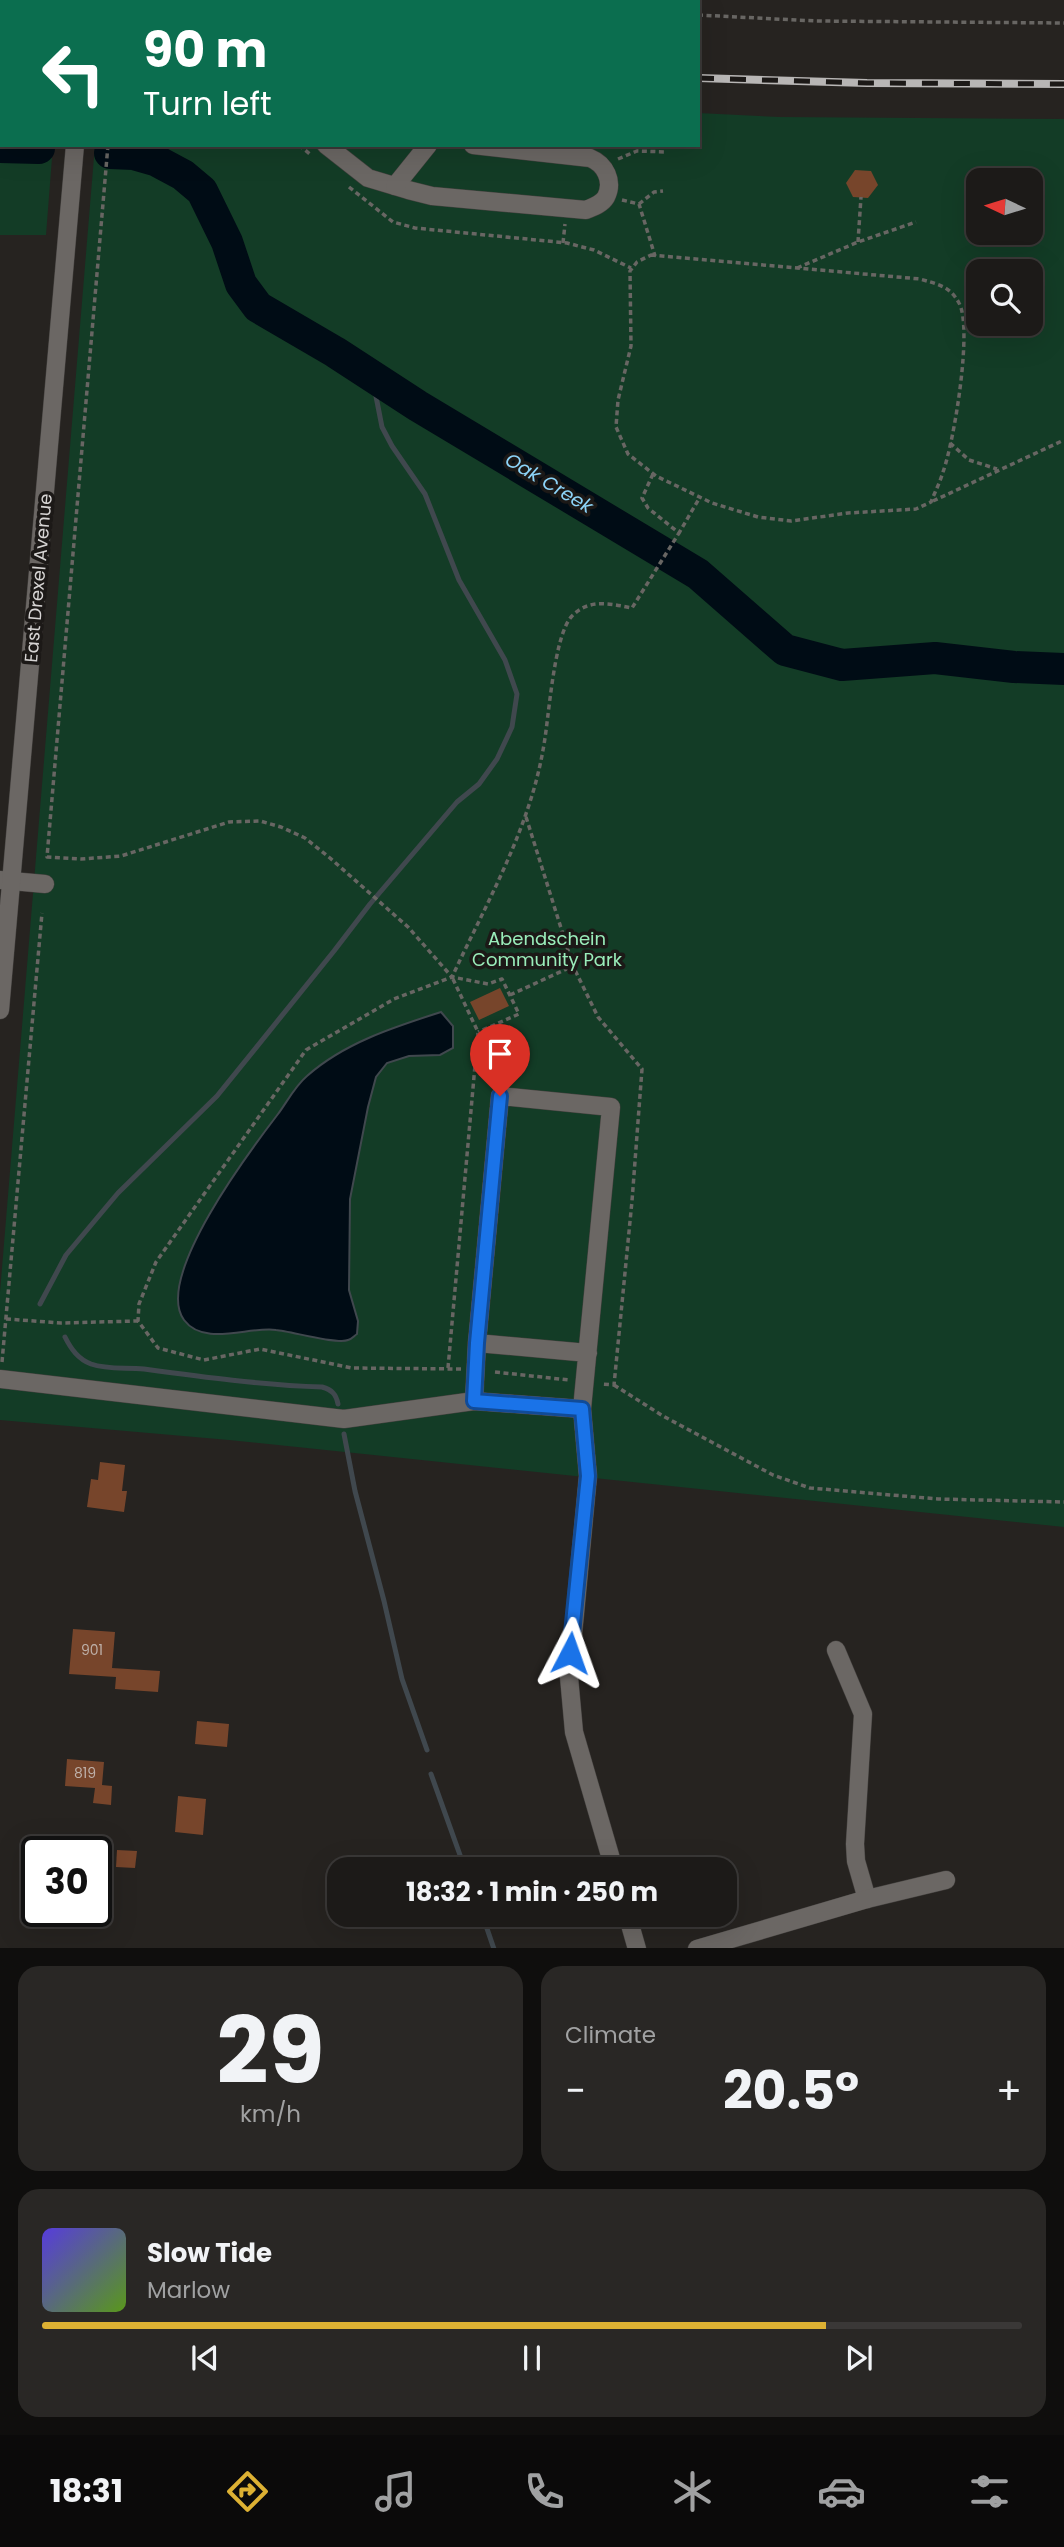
<!DOCTYPE html>
<meta charset="utf-8">
<style>
:root{--surface:#1c1a18;--page:#292725;--text:#f1f3f6;--muted:#a0a1a2;--line:#3a3837;--accent:#ddb133}
body{margin:0;font-family:Poppins,sans-serif;background:var(--page);color:var(--text);height:100vh;display:flex;flex-direction:column;font-size:26px;white-space:nowrap}
*{box-sizing:border-box;margin:0}
p{font-size:23px;color:var(--muted)}
.icon{flex:none;width:38px;height:38px;fill:none;stroke:currentColor;stroke-width:2;stroke-linecap:round;stroke-linejoin:round}
.map{position:relative;height:1948px;overflow:hidden}
.panel{display:flex;flex-direction:column;gap:18px;padding:18px;background:#0f0e0d;flex:1}
.panel>*{flex:none}
.top-card{position:absolute;left:0px;top:0px;width:700px;height:147px;box-shadow:0 7px 28px #0002,0 0 0 2px var(--line);background:#0b6e4f;color:#fff;overflow:hidden}
.needle{width:46px;rotate:274deg}
.controls{position:absolute;left:966px;top:168px;display:grid;gap:14px}
.controls a{display:grid;place-items:center;width:77px;height:77px;border-radius:14px;background:var(--surface);box-shadow:0 7px 28px #0002,0 0 0 2px var(--line);font-size:35px}
.speed{position:absolute;left:21px;top:1836px;display:flex;gap:14px;font-size:35px;font-weight:700;text-align:center}
.speed>*{display:grid;place-content:center;width:91px;height:91px;border-radius:50%;background:var(--surface);box-shadow:0 7px 28px #0002,0 0 0 2px var(--line);line-height:1}
.speed .limit{border:4px solid #111;border-radius:10px;background:#fff;color:#111}
.pin{position:absolute;display:grid;place-items:center;width:60px;height:60px;color:#fff;margin:-72px -30px;border-radius:50% 50% 50% 0;rotate:-45deg;box-shadow:0 0 7px #0007}
.pin .icon{rotate:45deg}
.me{position:absolute;width:77px;margin:-38px;rotate:4deg;stroke-linejoin:round;filter:drop-shadow(0 0 5px #0008)}
.turn{display:flex;align-items:center;gap:24px;height:147px;padding:0 28px;font-size:32px}
.turn .icon{width:91px;height:91px;stroke-width:2.5}
.turn b{display:block;font-size:49px;line-height:60px}
.big{font-size:52px;font-weight:700;line-height:1.1}
.panel .tile{flex:1;display:flex;flex-direction:column;justify-content:center;gap:10px;min-width:0;padding:0 24px;border-radius:21px;background:var(--page)}
.panel .dial{align-items:center;gap:0}
.dial b{font-size:91px;line-height:1}
.song{display:flex;align-items:center;gap:21px}
.cover{width:84px;height:84px;border-radius:10px;background:linear-gradient(135deg,hsl(250 70% 55%),hsl(90 70% 35%))}
.played{height:7px;border-radius:4px;background:linear-gradient(90deg,var(--accent) 80%,var(--line) 80%)}
.keys{display:flex;justify-content:space-around;direction:ltr}
.heat{display:flex;justify-content:space-between;align-items:center;font-size:38px;direction:ltr}
.panel .tiles{flex:1;display:grid;gap:18px;grid-template-columns:1fr 1fr}
.tile:last-child{grid-column:span 2}
.trip{position:absolute;left:327px;top:1857px;width:410px;height:70px;border-radius:21px;background:var(--surface);box-shadow:0 7px 28px #0002,0 0 0 2px var(--line);font-weight:700;line-height:70px;text-align:center}
.dock{display:flex;height:112px;justify-content:space-around;align-items:center;background:#0b0a0a;color:var(--muted)}
.dock .icon{width:49px;height:49px}
.dock .on{color:var(--accent)}
.dock b{font-size:32px;color:var(--text)}
.map>svg:first-child{display:block}
</style>
<div class="map">
<svg width="1064" height="1949" viewBox="0 0 1064 1949">
<rect width="100%" height="100%" fill="#262320"/>
<g fill="#133c26" fill-rule="evenodd">
<path d="M0,60l2,85h51l-7,90h-46z"/>
<path d="M698,113l81,4 285,2v1408l-835,-87 -229,-20v-128l95,-1147h603zM978,180h53v53h-53zM978,271h53v53h-53z"/>
</g>
<path fill="#000c15" stroke="#40484e" stroke-width="2" d="M441,1012l12,14v22l-13,7 -31,1 -22,7 -11,14 -8,30 -18,92 -1,91 9,31 -1,13c-3,2 -5,5 -9,6 -10,5 -58,-9 -72,-10 -27,-4 -72,17 -92,-10 -31,-42 68,-172 94,-206 9,-12 17,-28 29,-38 37,-33 87,-49 134,-64z"/>
<g fill="none" stroke-linecap="round" stroke-linejoin="round">
<g stroke="#40484e" stroke-width="5">
<path d="M40,1304l26,-49 52,-62 99,-97 117,-145 36,-47 87,-102 22,-18 18,-25 15,-32 5,-33 -12,-34 -46,-80 -34,-86 -33,-48 -10,-19 -10,-51"/>
<path d="M65,1337c6,12 13,22 26,27 17,6 35,3 53,5 59,8 118,16 178,18 10,3 14,7 16,17"/>
<path d="M344,1434l11,57 29,110 18,78 25,71"/>
<path d="M431,1774l34,95"/>
<path d="M482,1914l12,35"/>
</g>
<g stroke="#000c15" stroke-width="32">
<path d="M0,147l39,1"/>
<path d="M110,153l24,1 21,6 28,15 19,16 25,51 14,42 17,23 77,45 83,54 280,168 87,76 57,15 93,-7 79,9 50,2"/>
</g>
</g>
<g fill="#77452b">
<path d="M855,170l16,1 7,14 -10,13 -15,-1 -7,-14z"/>
<path d="M500,988l9,18 -30,14 -9,-18z"/>
<path d="M100,1462l25,3 -3,26h5l-3,21 -37,-5 4,-28 7,1z"/>
<path d="M73,1629l42,3 -3,36 48,3 -2,21 -43,-3 1,-12 -47,-3z"/>
<path d="M197,1721l32,3 -2,23 -32,-3z"/>
<path d="M67,1759l37,3 -2,23 10,1 -1,19 -18,-2 2,-15 -30,-2z"/>
<path d="M178,1796l28,3 -3,36 -28,-3z"/>
<path d="M117,1850l20,1 -2,17 -19,-1z"/>
<path d="M96,1859h10l-2,24 -8,-1z"/>
<path d="M55,1911h34l-1,11 -34,-3z"/>
</g>
<g fill="none" stroke-linecap="round" stroke-linejoin="round">
<g stroke="#43403e" stroke-width="19">
<g id="minor">
<path d="M87,2v-2"/>
<path d="M326,145l42,33 40,12 24,6 154,14c7,-3 16,-6 20,-13 8,-16 -1,-33 -16,-39l-117,-13"/>
<path d="M395,186l33,-41"/>
<path d="M0,880l45,4"/>
<path d="M0,1010l75,-865"/>
<path d="M588,1353l-111,-10 23,-247 111,11 -29,302 6,67 -19,201 5,55 40,137"/>
<path d="M0,1379l344,40 130,-18 108,8"/>
<path d="M474,1401l3,-58"/>
<path d="M836,1650l27,64 -8,130 1,17 11,38"/>
<path d="M627,1914l10,35"/>
<path d="M697,1949l170,-50 79,-19"/>
</g>
</g>
<g stroke="#686663" stroke-width="3.5" stroke-dasharray="5 3.5" stroke-linecap="butt">
<path d="M469,0l24,2"/>
<path d="M120,2v-2"/>
<path d="M698,15l118,6 248,2"/>
<path d="M108,145l-61,712 34,2 40,-3 108,-34 31,-1 21,6 24,11 25,20 78,69 44,50c34,-73 77,-147 91,-227 6,-29 10,-114 29,-134 17,-18 39,-12 60,-8l47,-75"/>
<path d="M299,145l12,10"/>
<path d="M618,159l19,-8 30,1"/>
<path d="M349,187l44,35 22,6 152,15 27,7 37,18"/>
<path d="M622,200l17,4 16,52"/>
<path d="M639,204l15,-12 9,-1"/>
<path d="M858,242l3,-45"/>
<path d="M563,243l2,-19"/>
<path d="M651,255l269,24c17,5 30,7 39,24 14,25 -5,139 -16,169 -3,10 -8,20 -12,30l-15,7 -68,4 -57,8 -33,-4 -46,-14 -56,-27 -28,-22 -12,-27 2,-27 13,-54 -1,-75 7,-9z"/>
<path d="M797,268l61,-26 58,-20"/>
<path d="M950,443l19,17 28,9"/>
<path d="M653,474l-11,24 6,10 31,25 21,-36"/>
<path d="M933,501l131,-61"/>
<path d="M526,817l47,149 25,51 44,52 -10,132 -18,184 -13,-1"/>
<path d="M510,995l63,-29"/>
<path d="M6,1319l55,4 77,-2"/>
<path d="M2,1362l40,-449"/>
<path d="M448,1368l30,-336 -26,-55"/>
<path d="M461,1369l-109,-1 -92,-19 -56,11 -46,-12 -20,-27 1,-17 17,-42 150,-212 88,-51 58,-22 36,7 14,-5 17,35 -41,18"/>
<path d="M495,1372l74,8"/>
<path d="M614,1385l49,31 110,59 37,13 128,11 126,3"/>
</g>
<use href="#minor" stroke="#6b6764" stroke-width="18"/>
<g stroke="#b8b6b5" stroke-width="8">
<g id="rail">
<path d="M0,27h2"/>
<path d="M698,78l169,5 197,1"/>
</g>
</g>
<use href="#rail" stroke="#1c1917" stroke-width="5" stroke-dasharray="16" stroke-linecap="butt"/>
</g>
<g fill="none" stroke-linecap="round" stroke-linejoin="round">
<g stroke="#114b97" stroke-width="18">
<path id="route" d="M500,1096l-23,247 -3,58 108,8 6,67 -18,177"/>
</g>
<use href="#route" stroke="#1a73e8" stroke-width="12"/>
</g>
<g text-anchor="middle" dominant-baseline="central" stroke-width="7" stroke-linejoin="round" paint-order="stroke">
<g font-size="14" fill="#beb0a9">
<text x="92" y="1650">901</text>
<text x="85" y="1773">819</text>
</g>
<g font-size="18" fill="#d6d4d3" stroke="#1c1917">
<text transform="translate(38 578) rotate(-85)">East Drexel Avenue</text>
</g>
<g font-size="18" fill="#9aedba" stroke="#1c1917">
<text x="547" y="938">Abendschein<tspan x="547" dy="21">Community Park</tspan></text>
</g>
<g font-size="19" font-style="italic" fill="#8dd4f8" stroke="#1c1917">
<text transform="translate(549 483) rotate(31)">Oak Creek</text>
</g>
</g>
</svg>
<div class="controls">
<a><svg class="needle" viewBox="-14 -14 28 28"><path d="M0-13l5 13h-10z" fill="#e53935"/><path d="M0 13l5-13h-10z" fill="#a0a1a2"/></svg></a>
<a><svg class="icon" aria-label="search" viewBox="0 0 24 24"><circle cx="10" cy="10" r="6"/><path d="M15 15l6 6"/></svg></a>
</div>
<div class="speed"><div class="limit">30</div></div>
<div class="pin" style="left:500px;top:1096px;background:#d93025"><svg class="icon" aria-label="arrive" viewBox="0 0 24 24"><path d="M6 21V4h12l-3 4 3 4H6"/></svg></div>
<svg class="me" style="left:570px;top:1653px" viewBox="-20 -20 40 40"><path d="M0-17L14 15 0 8-14 15z" fill="#1a73e8" stroke="#fff" stroke-width="4"/></svg>
<div class="trip">18:32 · 1 min · 250 m</div>
<div class="top-card">
<div class="turn"><svg class="icon" aria-label="left" viewBox="0 0 24 24"><path d="M17 20v-9H6M10 6l-5 5 5 5"/></svg><div><b>90 m</b>Turn left</div></div>
</div>
</div>
<section class="panel">
<div class="tiles">
<div class="tile dial"><b>29</b><p>km/h</p></div>
<div class="tile"><p>Climate</p>
<div class="heat"><a>−</a><b class="big">20.5°</b><a>+</a></div>
</div>
<div class="tile">
<div class="song"><i class="cover"></i><div><b>Slow Tide</b><p>Marlow</p></div></div>
<div class="played"></div>
<div class="keys"><svg class="icon" aria-label="previous" viewBox="0 0 24 24"><path d="M18 5L8 12l10 7zM5 5v14"/></svg><svg class="icon" aria-label="pause" viewBox="0 0 24 24"><path d="M8 5v14M16 5v14"/></svg><svg class="icon" aria-label="next" viewBox="0 0 24 24"><path d="M6 5l10 7-10 7zM19 5v14"/></svg></div>
</div>
</div>
</section>
<nav class="dock">
<b>18:31</b>
<svg class="icon on" aria-label="directions" viewBox="0 0 24 24"><path d="M12 3l9 9-9 9-9-9zM9 14v-3h6M13 9l2 2-2 2"/></svg>
<svg class="icon" aria-label="music" viewBox="0 0 24 24"><path d="M9 18V5l10-2v13"/><circle cx="6" cy="18" r="3"/><circle cx="16" cy="16" r="3"/></svg>
<svg class="icon" aria-label="phone" viewBox="0 0 24 24"><path d="M5 4h4l2 5-3 2q2 4 5 5l2-3 5 2v4C11 20 4 13 5 4z"/></svg>
<svg class="icon" aria-label="climate" viewBox="0 0 24 24"><path d="M12 3v18M4 7l16 10M4 17L20 7"/></svg>
<svg class="icon" aria-label="car" viewBox="0 0 24 24"><path d="M5 17H2v-5l4-1 3-4h7l3 4 3 1v5h-3M9 17h6M6 11h13"/><circle cx="7" cy="17" r="2"/><circle cx="17" cy="17" r="2"/></svg>
<svg class="icon" aria-label="filters" viewBox="0 0 24 24"><path d="M4 7h16M4 17h16"/><circle cx="9" cy="7" r="2"/><circle cx="15" cy="17" r="2"/></svg>
</nav>
